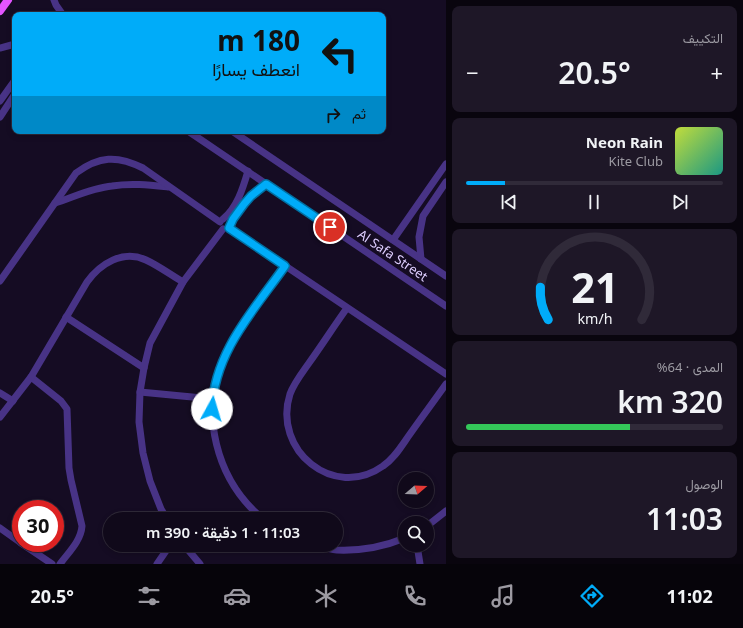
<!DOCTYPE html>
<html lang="ar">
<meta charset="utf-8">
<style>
:root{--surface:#10091a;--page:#1e1727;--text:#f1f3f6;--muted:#9c9aa2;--line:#302a39;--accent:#00acf9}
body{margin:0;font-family:"Noto Sans",Vazirmatn,sans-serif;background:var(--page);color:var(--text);direction:rtl;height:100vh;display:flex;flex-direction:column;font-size:15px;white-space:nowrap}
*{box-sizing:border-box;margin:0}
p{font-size:13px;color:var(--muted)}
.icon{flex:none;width:22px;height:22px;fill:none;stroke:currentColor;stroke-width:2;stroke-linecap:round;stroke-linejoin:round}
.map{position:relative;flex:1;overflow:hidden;direction:ltr}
.sheet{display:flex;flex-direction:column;gap:6px;padding:6px;background:#09050e;width:297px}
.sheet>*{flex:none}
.hud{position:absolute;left:12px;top:12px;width:374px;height:122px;border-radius:8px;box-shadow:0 2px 6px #0003,0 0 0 1px var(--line);direction:rtl;background:#00acf9;color:#111;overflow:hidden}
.needle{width:26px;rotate:71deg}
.buttons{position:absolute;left:398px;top:472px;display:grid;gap:8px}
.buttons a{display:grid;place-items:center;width:36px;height:36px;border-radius:50%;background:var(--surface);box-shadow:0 2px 6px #0003,0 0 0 1px var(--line);font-size:20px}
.speed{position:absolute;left:12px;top:500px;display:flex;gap:8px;font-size:20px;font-weight:700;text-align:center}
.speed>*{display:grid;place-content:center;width:52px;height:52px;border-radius:50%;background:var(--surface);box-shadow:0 2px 6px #0003,0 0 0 1px var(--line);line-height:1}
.speed .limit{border:6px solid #d22;background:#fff;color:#111}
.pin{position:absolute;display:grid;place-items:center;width:34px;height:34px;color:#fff;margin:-17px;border:2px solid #fff;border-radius:50%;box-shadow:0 1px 4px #0007}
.me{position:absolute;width:44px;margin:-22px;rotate:6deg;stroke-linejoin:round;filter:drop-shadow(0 0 3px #0008)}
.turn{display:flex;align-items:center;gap:14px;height:84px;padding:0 20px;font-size:18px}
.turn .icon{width:52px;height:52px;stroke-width:2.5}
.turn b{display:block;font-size:28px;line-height:34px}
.then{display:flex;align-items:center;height:38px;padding:0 20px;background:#0003;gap:8px;font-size:15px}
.big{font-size:30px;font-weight:600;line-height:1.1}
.sheet .widget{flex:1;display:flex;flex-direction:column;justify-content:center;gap:6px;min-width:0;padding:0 14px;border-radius:8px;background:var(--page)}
.sheet .dial{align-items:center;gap:0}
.dial svg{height:104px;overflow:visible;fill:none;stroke:var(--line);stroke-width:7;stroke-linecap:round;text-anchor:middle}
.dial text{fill:var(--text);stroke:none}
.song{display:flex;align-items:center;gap:12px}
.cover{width:48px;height:48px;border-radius:6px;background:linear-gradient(135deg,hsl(70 70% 55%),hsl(170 70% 35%))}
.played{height:4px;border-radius:2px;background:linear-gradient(90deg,var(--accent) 15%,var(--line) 15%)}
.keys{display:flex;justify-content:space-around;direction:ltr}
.heat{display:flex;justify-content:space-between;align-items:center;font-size:22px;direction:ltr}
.charge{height:6px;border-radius:3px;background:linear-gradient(90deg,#34c759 64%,var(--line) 0)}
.trip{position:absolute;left:103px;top:512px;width:240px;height:40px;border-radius:20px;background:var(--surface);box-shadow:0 2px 6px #0003,0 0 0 1px var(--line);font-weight:600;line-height:40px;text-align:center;direction:rtl}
.dock{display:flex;height:64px;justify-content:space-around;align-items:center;background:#06040a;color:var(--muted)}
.dock .icon{width:28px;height:28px}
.dock .on{color:var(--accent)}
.dock b{font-size:18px;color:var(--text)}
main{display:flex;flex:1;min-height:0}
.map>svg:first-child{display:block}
</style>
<main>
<section class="sheet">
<div class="widget"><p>التكييف</p>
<div class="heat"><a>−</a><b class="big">20.5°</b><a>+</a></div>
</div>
<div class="widget">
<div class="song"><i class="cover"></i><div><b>Neon Rain</b><p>Kite Club</p></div></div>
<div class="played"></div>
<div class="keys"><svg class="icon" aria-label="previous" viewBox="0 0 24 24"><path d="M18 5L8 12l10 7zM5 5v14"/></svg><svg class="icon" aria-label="pause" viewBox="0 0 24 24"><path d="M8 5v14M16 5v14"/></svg><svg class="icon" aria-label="next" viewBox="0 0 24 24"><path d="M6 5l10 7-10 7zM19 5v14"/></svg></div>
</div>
<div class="widget dial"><svg viewBox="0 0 100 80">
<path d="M14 69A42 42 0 1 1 86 69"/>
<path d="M14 69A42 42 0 0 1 8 44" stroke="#00acf9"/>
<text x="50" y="56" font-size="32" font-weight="700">21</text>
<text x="50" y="72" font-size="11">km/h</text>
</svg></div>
<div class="widget"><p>المدى · 64%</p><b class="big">320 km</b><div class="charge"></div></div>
<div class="widget"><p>الوصول</p><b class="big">11:03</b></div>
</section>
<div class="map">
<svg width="446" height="564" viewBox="0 0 446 564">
<rect width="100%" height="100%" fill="#150c23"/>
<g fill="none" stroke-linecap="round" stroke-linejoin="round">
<g stroke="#483386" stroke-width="7">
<path d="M54,0l2,5 7,10"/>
<path d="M0,48l15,-4"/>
<path d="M0,101l15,-21"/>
<path d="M0,117l15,-23"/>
<path d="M188,131l258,175"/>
<path d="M232,131l214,145"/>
<path d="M55,203c19,-6 37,-15 57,-17 19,-3 37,-1 56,1"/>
<path d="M223,219c14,-11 20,-31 25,-48"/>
<path d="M231,224c5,-17 21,-30 35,-40"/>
<path d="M229,228l217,146"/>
<path d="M393,240l53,-76"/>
<path d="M421,259l-2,-22 4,-21 23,-34"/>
<path d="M0,281l76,-108c23,-17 41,-18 67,-5l77,54"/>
<path d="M347,308c-13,18 -25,37 -38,55 -7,10 -15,20 -19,31 -18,56 44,107 93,72 12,-8 19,-21 27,-32 12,-17 24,-33 36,-50"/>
<path d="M66,317l78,51"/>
<path d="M31,377l30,24 6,8 2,59 2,12 11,46c-1,15 -14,27 -22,38"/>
<path d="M140,392l73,7"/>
<path d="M0,393l13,8"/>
<path d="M0,417l31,-40 56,-95c13,-18 36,-33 59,-22 13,6 25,15 37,22"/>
<path d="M167,519l-6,-10 -11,-28 -7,-28 -4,-31 1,-30 4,-24 6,-25 33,-61 40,-53"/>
<path d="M263,519c-47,-39 -64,-106 -39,-163 6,-14 16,-27 26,-41 12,-16 23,-33 35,-49"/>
<path d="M427,526l19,-15"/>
<path d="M0,528l21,15"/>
<path d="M21,543l31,21"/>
<path d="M184,545l16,19"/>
<path d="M312,545c9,2 17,4 25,5 24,1 46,-3 68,-12"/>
<path d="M417,545l3,19"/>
<path d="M157,564l13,-19"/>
</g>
<path stroke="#e355ff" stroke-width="8" d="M0,11l8,-11"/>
</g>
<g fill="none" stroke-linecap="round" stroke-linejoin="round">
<g stroke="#0070a2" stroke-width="10">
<path id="route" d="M212,409c2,-57 42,-99 73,-143l-56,-38 4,-9 11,-15 7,-8 15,-12 64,43"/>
</g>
<use href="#route" stroke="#00acf9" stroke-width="7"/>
</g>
<g text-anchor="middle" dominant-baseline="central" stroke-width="4" stroke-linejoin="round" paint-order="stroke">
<g font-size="13" fill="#deceff" stroke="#150c23">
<text transform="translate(393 255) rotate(34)">Al Safa Street</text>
</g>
</g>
</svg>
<div class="buttons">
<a><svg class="needle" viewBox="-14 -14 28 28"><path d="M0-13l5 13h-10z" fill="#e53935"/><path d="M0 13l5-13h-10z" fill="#9c9aa2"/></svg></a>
<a><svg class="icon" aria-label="search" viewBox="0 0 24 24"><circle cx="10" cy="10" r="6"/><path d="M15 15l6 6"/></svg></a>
</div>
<div class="speed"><div class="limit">30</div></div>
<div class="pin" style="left:330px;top:227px;background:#d93025"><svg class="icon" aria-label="arrive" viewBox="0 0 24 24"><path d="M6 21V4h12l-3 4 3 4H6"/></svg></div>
<svg class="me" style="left:212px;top:409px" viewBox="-20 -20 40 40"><circle r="19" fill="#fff"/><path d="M0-13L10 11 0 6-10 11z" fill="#00acf9"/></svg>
<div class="trip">11:03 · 1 دقيقة · 390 m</div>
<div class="hud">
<div class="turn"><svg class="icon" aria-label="left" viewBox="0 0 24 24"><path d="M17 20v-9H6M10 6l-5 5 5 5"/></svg><div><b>180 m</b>انعطف يسارًا</div></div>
<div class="then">ثم<svg class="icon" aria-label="right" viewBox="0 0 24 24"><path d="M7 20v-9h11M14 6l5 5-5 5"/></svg></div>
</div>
</div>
</main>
<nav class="dock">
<b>11:02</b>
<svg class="icon on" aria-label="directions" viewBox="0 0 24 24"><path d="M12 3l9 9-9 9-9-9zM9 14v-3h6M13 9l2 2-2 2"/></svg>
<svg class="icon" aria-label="music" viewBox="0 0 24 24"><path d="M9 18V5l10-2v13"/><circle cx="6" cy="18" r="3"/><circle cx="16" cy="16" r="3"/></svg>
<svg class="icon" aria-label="phone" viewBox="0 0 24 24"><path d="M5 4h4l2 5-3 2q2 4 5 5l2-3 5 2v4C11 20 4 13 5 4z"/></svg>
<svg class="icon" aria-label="climate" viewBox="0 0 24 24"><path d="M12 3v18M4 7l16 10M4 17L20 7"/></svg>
<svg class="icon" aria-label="car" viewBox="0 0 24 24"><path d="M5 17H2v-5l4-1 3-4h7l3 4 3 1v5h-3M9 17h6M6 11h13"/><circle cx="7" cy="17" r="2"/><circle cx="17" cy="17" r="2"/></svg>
<svg class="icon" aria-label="filters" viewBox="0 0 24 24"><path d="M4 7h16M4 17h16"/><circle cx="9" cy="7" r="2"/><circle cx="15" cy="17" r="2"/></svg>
<b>20.5°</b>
</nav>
